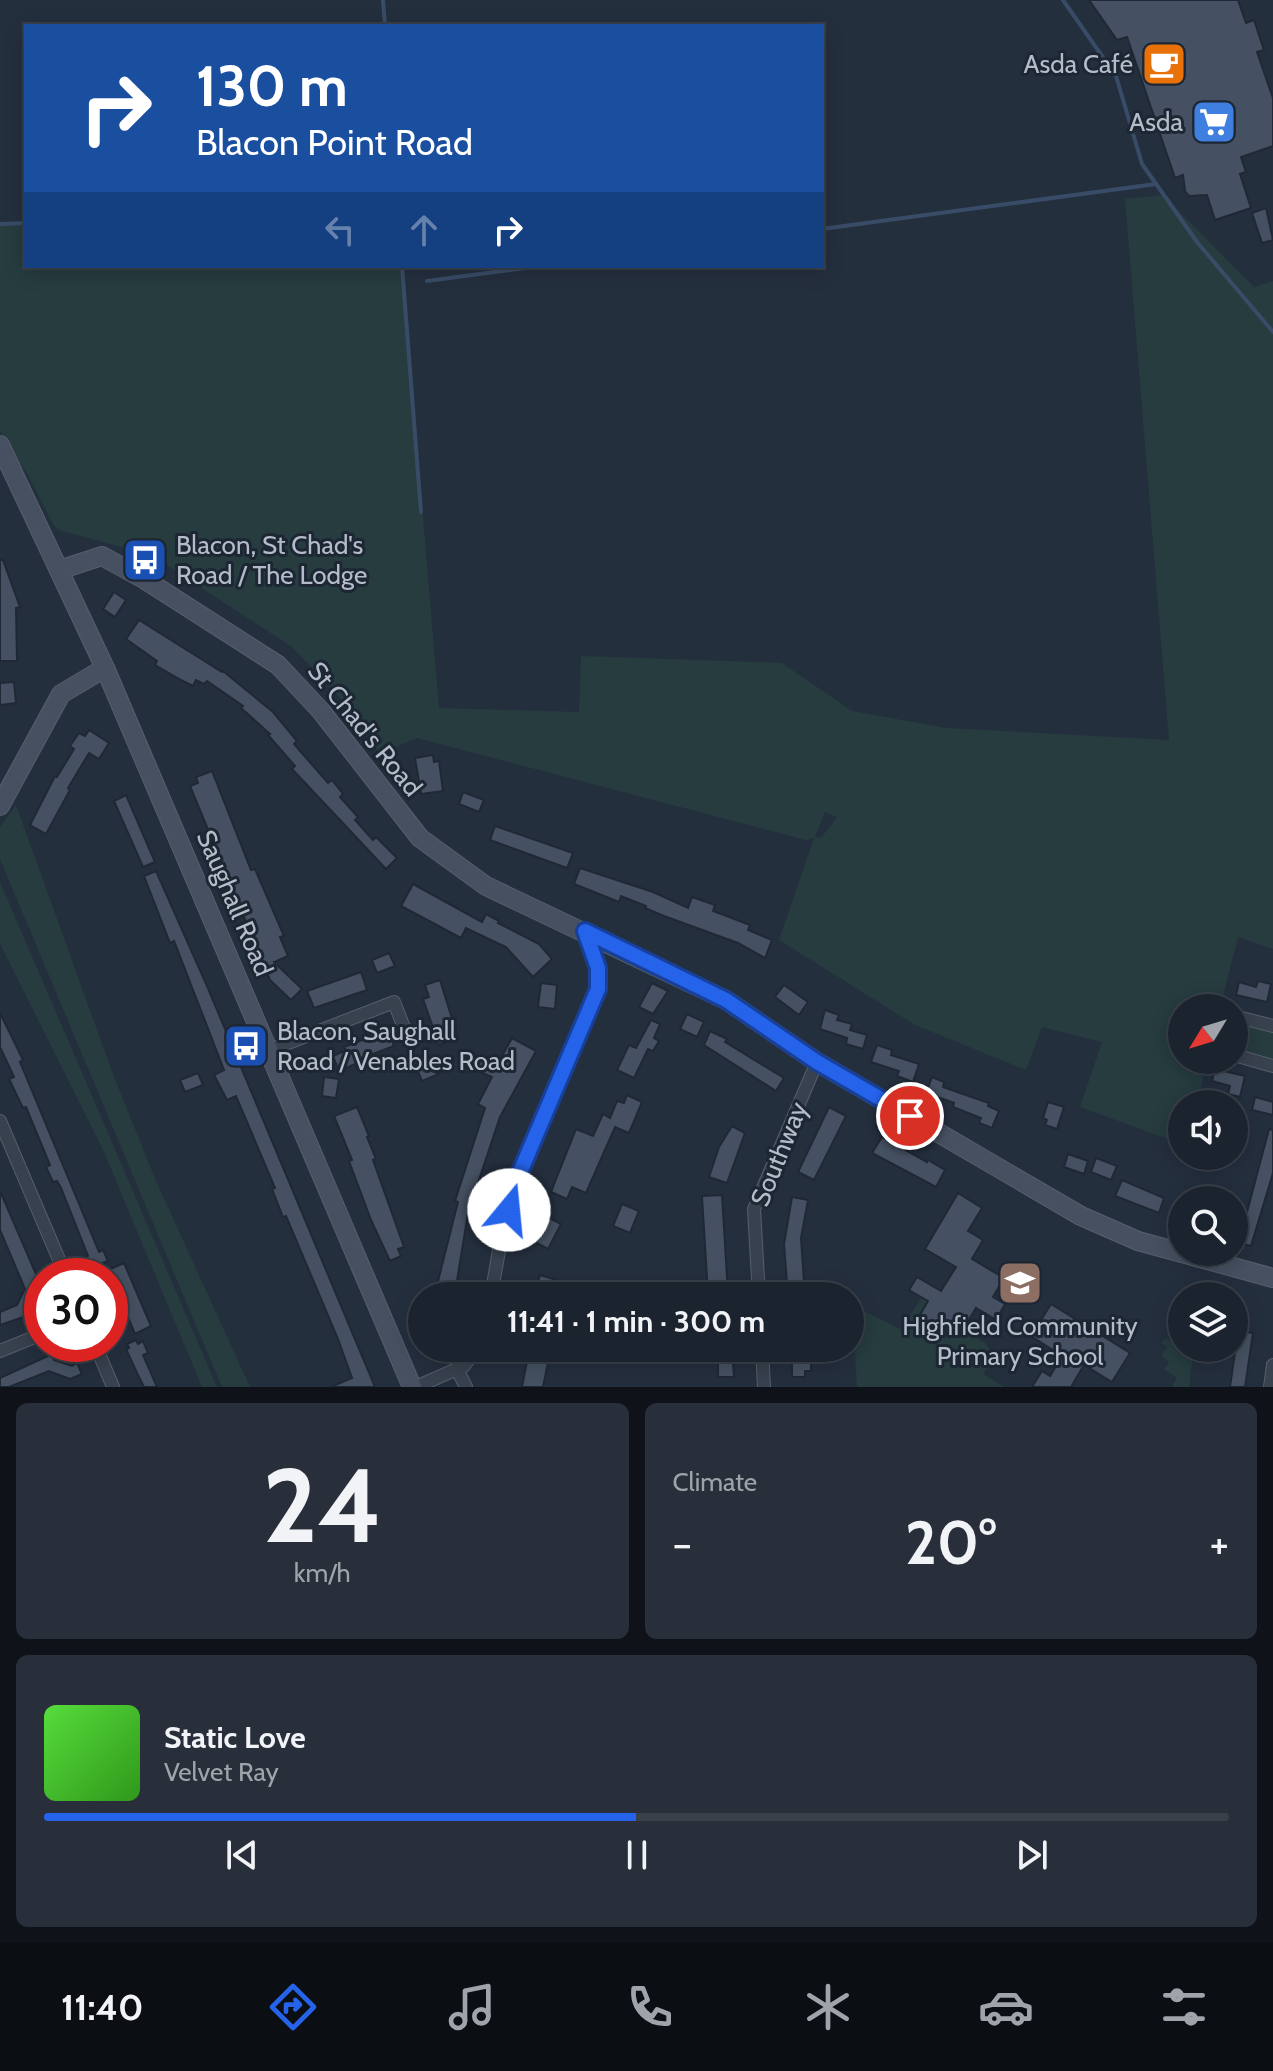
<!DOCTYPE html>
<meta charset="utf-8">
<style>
:root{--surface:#1b232e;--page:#282f3a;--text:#f1f3f6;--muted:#a0a4aa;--line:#39404a;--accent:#2563eb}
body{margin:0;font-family:Cabin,sans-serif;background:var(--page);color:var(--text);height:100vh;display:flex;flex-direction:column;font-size:30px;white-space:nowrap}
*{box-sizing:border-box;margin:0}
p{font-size:26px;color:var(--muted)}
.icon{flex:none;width:44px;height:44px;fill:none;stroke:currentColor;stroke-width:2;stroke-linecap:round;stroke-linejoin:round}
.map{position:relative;height:1387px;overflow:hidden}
.details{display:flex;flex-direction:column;gap:16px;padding:16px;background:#0f1319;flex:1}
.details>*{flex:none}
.top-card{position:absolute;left:24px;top:24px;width:800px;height:244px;border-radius:0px;box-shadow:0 4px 20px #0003,0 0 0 2px var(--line);background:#1a4fa0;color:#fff;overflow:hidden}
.needle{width:52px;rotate:232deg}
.buttons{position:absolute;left:1168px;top:994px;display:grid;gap:16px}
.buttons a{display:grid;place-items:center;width:80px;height:80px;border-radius:50%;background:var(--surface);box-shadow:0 4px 20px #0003,0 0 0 2px var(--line);font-size:40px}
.speed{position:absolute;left:24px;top:1258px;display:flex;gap:16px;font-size:40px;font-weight:700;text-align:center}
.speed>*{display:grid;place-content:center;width:104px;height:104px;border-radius:50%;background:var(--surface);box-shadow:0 4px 20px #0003,0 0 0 2px var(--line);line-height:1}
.speed .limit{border:12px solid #d22;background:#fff;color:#111}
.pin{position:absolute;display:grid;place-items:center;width:68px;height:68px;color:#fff;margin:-34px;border:4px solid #fff;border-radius:50%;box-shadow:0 2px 8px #0007}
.me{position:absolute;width:88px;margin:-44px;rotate:17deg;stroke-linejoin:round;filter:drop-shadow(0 0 6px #0008)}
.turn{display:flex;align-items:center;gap:28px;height:168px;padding:0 40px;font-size:36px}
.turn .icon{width:104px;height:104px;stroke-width:2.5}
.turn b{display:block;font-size:56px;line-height:68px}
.lanes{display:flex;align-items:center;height:76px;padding:0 40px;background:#0003;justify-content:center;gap:40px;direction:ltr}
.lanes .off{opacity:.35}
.big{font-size:60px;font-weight:700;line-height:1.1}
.details .widget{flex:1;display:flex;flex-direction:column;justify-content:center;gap:12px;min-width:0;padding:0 28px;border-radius:12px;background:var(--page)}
.details .dial{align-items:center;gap:0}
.dial b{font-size:104px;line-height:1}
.song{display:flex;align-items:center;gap:24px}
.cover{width:96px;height:96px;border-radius:12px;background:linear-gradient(135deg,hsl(110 70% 55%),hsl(110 70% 35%))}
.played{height:8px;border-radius:4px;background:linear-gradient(90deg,var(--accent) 50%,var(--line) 50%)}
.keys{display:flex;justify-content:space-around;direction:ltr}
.heat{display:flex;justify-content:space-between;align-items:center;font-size:44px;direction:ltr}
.details .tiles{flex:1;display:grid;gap:16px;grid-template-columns:1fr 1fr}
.widget:last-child{grid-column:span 2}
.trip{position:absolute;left:408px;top:1282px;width:456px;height:80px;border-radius:40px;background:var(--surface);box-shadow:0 4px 20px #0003,0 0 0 2px var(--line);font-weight:700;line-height:80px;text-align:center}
.tab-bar{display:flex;height:128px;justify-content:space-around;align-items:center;background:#0b0e12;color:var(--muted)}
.tab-bar .icon{width:56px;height:56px}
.tab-bar .active{color:var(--accent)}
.tab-bar b{font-size:36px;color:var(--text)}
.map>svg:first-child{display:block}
</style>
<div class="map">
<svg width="1273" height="1387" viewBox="0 0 1273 1387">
<rect width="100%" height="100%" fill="#242f3e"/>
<g fill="#263c3f" fill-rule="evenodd">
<path d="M1163,195l91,92 19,-6v668l-35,-12 -18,71h-38v52h25l-10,44h-15v40l-102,-37 22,-65 -60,-15 -16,43 -111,-45 -136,-85 35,-102 -8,2 -389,-102 -38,16 -15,-31 -72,-76 -156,-102 -4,5 -73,-20 -6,-6 -26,-51 -11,-14 -16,-29v-206l26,-1v43h376l37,442 140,4 2,-56 201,7 70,48 94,17 223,12 -44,-541zM825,812l12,5 -16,21 -6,-1z"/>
<path d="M16,805l98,272 42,104 94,206h-28l-222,-528v-32z"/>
<path d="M0,882l217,505h-15l-98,-235 -104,-208z"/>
<path d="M1241,1024l32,9v26l-38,-10 -1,-20z"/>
<path d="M922,1297l6,4 -10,17 17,10 13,-24v18l37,21 9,12 -11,19 21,13h-147l-5,-82 54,27 4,-6 -2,-7z"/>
<path d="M1165,1338l28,16 -4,33h-17l5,-9 -13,-9 5,-7 -8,-7 6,-8 -5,-4z"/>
</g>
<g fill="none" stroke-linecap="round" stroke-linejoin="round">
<g stroke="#394c67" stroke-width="4">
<path d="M383,0l2,26"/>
<path d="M1063,0l53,76 26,88 55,78 76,90"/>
<path d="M0,224l26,-1"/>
<path d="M822,229l334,-45"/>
<path d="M402,266l19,246"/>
<path d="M427,281l114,-15"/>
</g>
</g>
<g fill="#455162" stroke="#1f2835" stroke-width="2">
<path d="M1089,0h149l8,23 8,-3 10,30 -7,2 16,46v48l-32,11 5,15 -6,2 11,34 -36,12 -8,-25 -18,1 -4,-5 -2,-16 -8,3 -48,-141 -10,3z"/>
<path d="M1266,208l7,32 -11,3 -10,-30z"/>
<path d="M0,560h3l17,47 -4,1 1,53h-17z"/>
<path d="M114,592l12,8 -11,17 -12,-8z"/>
<path d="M139,620l83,52 1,-1 50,41 24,29 -3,3 34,39 4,-3 11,14 -3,3 18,20 -3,3 18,20 3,-3 21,21 -11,11 -94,-100 3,-3 -27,-31 2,-1 -29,-26 2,-2 -36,-25 -3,3 -8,-4 -3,6 -12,-6 -26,-15 2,-4 -31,-22z"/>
<path d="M14,682l2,21 -16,2v-22z"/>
<path d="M89,730l20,13 -10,16 -10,-6 -21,35 2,2 -24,44 -16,-9 25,-49 2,1 17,-28 -4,-3 9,-13 6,3z"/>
<path d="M433,755l1,7 5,-1 4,30 -22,3 -6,-36z"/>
<path d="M212,771l39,99 4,-1 29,67 -4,1 8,19 -14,6 28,27 -11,11 -21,-20 -80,-194 8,-3 -2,-6z"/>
<path d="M463,792l21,8 -5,12 -20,-8z"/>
<path d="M126,795l29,67 -12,5 -29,-66z"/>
<path d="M495,826l78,27 -6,15 -77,-28z"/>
<path d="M580,868l73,24 35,16 4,-11 23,8 -2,6 37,14 -2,5 24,10 -7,18 -27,-15 -74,-27 -19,-8 1,-2 -25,-10 -2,6 -45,-18z"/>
<path d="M156,871l51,115 168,401h-44l21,-9 -14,-39 -52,-123 -3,1 -11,-28 3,-1 -39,-92 -9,4 -13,-25 10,-5 -50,-129 -4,2 -26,-67z"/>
<path d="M413,884l69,38 4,-8 13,7 -1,2 41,21 13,15 -19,18 -27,-30 -40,-19 -5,10 -60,-32z"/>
<path d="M389,953l6,13 -18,7 -5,-13z"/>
<path d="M361,972l6,18 -53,18 -7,-17z"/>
<path d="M440,980l18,58 -19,7 -16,-46 6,-2 -4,-12z"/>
<path d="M1258,981l13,3 -4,18 -31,-7 3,-13 17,5z"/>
<path d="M541,983l16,2 -2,24 -17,-2z"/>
<path d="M652,983l16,8 -15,23 -14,-7z"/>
<path d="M784,985l24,17 -9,13 -24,-18z"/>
<path d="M825,1010l14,5 -2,5 15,4 -2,6 17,5 -4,14 -17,-5 1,-6 -27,-9z"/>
<path d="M0,1013l23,47 -3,2 79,190 4,-2 5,11 -18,7 -5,-11 3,-1 -27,-68 -4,-7 -4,1 -7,-15 4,-2 -24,-58 -3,1 -14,-29 5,-2 -14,-30z"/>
<path d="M687,1014l17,8 -7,15 -17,-8z"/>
<path d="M651,1020l9,4 -6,14 5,3 -6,10 -5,-2 -14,29 -17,-8 12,-25 7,3z"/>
<path d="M388,1030l6,16 -35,13 1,3 -21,9 -6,-15 13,-6 -2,-3z"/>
<path d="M710,1031l17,8 -2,3 59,36 -8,13 -72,-46z"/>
<path d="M512,1038l24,13 -36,66 -32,96 -13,80 -19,-4 22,-87 -3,-1 30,-93 -7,-4 14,-27 -16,-7 7,-14 15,7z"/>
<path d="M877,1045l15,5 -1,5 28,9 -6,18 -16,-6 2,-5 -28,-9z"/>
<path d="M413,1060l26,14 -17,7z"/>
<path d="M1215,1069l30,7 -5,21 -12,-3 2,-8 -18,-5z"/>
<path d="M198,1073l5,12 -18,7 -5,-12z"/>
<path d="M324,1077l15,2 -3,19 -14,-2z"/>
<path d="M932,1077l12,5 -1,5 46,16 -1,3 11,5 -7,17 -13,-5 2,-5 -28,-11 1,-4 -28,-10z"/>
<path d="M627,1095l15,7 -13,31 -14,-6 -29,66 -14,-6 -5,12 -16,-7 25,-63 17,7 10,-22 7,4 7,-17 7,2z"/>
<path d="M1255,1097l18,5v13l-21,-5z"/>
<path d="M1048,1102l16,5 -7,22 -12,-4 2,-5 -4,-2z"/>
<path d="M357,1107l12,29 -2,1 9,22 -3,1 31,87 -6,2 3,7 -11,5 -19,-41 -22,-59 3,-1 -18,-44z"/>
<path d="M829,1107l17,9 -32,64 -16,-8z"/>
<path d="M732,1126l13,7 -18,50 -18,-6 10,-30z"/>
<path d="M1269,1129l4,1v43l-22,73 -17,-5v-13l8,3z"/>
<path d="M882,1137l45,25 1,-2 17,10 -9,17 -64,-34z"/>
<path d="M1068,1154l20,7 -4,13 -20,-7z"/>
<path d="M1096,1158l21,8 -6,14 -20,-8z"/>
<path d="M1122,1180l42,18 -5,15 -44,-17z"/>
<path d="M0,1191l42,97 -13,20 3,6 -32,11v-13l17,-7 8,-16 -25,-59z"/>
<path d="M958,1193l24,15 -14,23 15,9 -11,19 32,19 -11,19 12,7 -9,16 -20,-12 -13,22 -22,-13 -7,11 -16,-10 10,-17 -19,-11 8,-13 24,14 15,-24 -31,-18z"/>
<path d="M722,1195l6,99 -20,1 -6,-99z"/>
<path d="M792,1197l16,3 -7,38 4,58h-17l-4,-52z"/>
<path d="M622,1204l17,7 -9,22 -17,-7z"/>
<path d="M542,1214l19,10 -13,25 -19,-10z"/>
<path d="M124,1263l27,63 -16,8 -27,-64z"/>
<path d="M540,1275l23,7 -4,14h-25z"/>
<path d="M1051,1304l79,49 -18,29 -28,-17 -13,22h-39l10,-16 8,5 12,-20 -31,-20z"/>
<path d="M1238,1331l15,2 -8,54h-15z"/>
<path d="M136,1340l2,4 5,-3 5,12 -5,2 14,32h-13l-6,-12 -12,-26 3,-1 -2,-4z"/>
<path d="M535,1348h16l-8,39h-21l6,-31 5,2z"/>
<path d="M718,1348h14l2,29h-16z"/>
<path d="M792,1348h19v23h-6v6h-13z"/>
<path d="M52,1354l2,6 18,6 5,-3 5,11 -12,5 -21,-8 -40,16h-9v-9z"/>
</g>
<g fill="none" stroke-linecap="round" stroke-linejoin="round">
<g stroke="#565f6c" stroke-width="14">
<g id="street">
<path d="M1234,1021l8,-3 31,8"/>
<path d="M270,1050l124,-48 14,36"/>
<path d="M1234,1055l39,11"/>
<path d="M0,1121l66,155"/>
<path d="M491,1296l10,-57 20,-69 77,-181v-21l-13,-37"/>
<path d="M759,1296l-5,-87 63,-147"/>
<path d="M95,1344l18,43"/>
<path d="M762,1348l2,39"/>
<path d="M0,1351l42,-17"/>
<path d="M457,1369l9,18"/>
<path d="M416,1387l48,-21 13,-18"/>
<path d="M1270,1387l3,-22"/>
</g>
</g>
<g stroke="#565f6c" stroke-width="20">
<g id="secondary">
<path d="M0,445l105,223 307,719"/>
<path d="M59,570l43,-14 42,23 134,86 43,46 99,127 66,48 240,114 91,62 264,154 57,25 135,37"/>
<path d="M0,806l61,-112 44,-26"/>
</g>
</g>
<use href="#street" stroke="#38414e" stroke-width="12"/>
<use href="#secondary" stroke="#465061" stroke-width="18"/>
</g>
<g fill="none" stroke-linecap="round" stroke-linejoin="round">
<g stroke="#184099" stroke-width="20">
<path id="route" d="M509,1210l12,-40 77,-181v-21l-13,-37 141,69 91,62 93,54"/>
</g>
<use href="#route" stroke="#2563eb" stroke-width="14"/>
</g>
<defs>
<g id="cafe-square" transform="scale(2.3)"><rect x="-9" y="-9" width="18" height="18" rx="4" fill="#e8710a" stroke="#1d2633"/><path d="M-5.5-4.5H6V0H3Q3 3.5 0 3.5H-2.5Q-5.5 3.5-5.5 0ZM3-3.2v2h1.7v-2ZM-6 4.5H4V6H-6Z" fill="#fff"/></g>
<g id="supermarket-square" transform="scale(2.3)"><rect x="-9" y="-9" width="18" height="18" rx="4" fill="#3f7fe0" stroke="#1d2633"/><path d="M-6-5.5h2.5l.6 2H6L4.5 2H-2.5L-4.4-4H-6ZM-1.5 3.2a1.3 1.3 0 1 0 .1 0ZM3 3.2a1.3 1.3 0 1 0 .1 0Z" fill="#fff"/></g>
<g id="bus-square" transform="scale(2.3)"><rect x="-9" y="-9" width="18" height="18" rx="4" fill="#1a4fb4" stroke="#1d2633"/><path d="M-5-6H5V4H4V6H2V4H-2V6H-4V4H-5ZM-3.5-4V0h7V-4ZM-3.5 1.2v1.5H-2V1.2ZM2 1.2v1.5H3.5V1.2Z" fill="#fff"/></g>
<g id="school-square" transform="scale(2.3)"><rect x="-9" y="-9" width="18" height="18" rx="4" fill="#8d6e63" stroke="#1d2633"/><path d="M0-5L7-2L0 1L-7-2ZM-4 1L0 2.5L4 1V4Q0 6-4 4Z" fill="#fff"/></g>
</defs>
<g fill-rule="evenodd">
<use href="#cafe-square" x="1164" y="64"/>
<use href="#supermarket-square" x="1214" y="122"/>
<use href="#bus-square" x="145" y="560"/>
<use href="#bus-square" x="246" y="1046"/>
<use href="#school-square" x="1020" y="1283"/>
</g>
<g text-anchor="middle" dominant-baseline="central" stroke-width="6" stroke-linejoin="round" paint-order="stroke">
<g font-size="26" fill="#b4bcc9" stroke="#1d2633" text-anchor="end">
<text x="1133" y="64">Asda Café</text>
<text x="1183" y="122">Asda</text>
<text x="176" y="545" text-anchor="start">Blacon, St Chad's<tspan x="176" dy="30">Road / The Lodge</tspan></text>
<text x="277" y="1031" text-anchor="start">Blacon, Saughall<tspan x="277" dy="30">Road / Venables Road</tspan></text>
<text x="1020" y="1326" text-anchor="middle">Highfield Community<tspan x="1020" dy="30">Primary School</tspan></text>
</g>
<g font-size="26" fill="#b4bcc9" stroke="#1d2633">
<text transform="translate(365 729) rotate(51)">St Chad's Road</text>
<text transform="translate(235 903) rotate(67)">Saughall Road</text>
<text transform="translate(779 1154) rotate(-68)">Southway</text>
</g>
</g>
</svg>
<div class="buttons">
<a><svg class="needle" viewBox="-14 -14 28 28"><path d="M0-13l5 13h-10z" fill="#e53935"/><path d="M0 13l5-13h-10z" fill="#a0a4aa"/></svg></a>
<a><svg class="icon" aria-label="sound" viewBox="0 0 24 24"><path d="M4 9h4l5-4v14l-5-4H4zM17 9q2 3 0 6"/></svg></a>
<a><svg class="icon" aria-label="search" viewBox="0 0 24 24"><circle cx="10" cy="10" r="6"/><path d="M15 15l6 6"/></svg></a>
<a><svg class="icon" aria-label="layers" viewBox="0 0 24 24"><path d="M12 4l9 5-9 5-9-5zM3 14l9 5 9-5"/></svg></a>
</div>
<div class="speed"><div class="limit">30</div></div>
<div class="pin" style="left:910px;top:1116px;background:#d93025"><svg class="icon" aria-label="arrive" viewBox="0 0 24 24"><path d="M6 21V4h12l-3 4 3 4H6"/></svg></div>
<svg class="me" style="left:509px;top:1210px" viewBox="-20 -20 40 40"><circle r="19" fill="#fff"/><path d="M0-13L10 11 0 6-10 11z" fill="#2563eb"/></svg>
<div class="trip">11:41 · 1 min · 300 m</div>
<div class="top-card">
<div class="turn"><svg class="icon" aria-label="right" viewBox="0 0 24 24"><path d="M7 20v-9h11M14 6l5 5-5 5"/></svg><div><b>130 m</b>Blacon Point Road</div></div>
<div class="lanes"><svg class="icon off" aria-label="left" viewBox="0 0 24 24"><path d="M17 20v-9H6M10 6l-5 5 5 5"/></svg><svg class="icon off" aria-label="ahead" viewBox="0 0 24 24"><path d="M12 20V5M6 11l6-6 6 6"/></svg><svg class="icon" aria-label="right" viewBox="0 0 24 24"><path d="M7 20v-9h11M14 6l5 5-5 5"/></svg></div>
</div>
</div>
<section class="details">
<div class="tiles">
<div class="widget dial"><b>24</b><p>km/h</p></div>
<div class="widget"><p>Climate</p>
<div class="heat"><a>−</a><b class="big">20°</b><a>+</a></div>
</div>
<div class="widget">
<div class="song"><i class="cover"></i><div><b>Static Love</b><p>Velvet Ray</p></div></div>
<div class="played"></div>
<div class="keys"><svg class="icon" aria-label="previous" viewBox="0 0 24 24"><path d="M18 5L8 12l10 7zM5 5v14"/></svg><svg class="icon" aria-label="pause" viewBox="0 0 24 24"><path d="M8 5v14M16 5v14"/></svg><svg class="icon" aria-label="next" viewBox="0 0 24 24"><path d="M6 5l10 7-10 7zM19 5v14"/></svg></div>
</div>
</div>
</section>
<nav class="tab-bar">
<b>11:40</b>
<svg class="icon active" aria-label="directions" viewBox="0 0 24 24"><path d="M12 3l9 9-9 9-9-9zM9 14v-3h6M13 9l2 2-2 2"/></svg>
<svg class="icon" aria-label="music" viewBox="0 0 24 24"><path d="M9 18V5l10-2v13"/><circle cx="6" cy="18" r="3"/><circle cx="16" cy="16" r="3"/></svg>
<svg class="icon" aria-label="phone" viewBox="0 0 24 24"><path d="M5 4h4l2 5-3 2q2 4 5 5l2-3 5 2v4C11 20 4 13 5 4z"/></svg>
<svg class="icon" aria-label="climate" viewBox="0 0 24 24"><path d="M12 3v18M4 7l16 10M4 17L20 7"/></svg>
<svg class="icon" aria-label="car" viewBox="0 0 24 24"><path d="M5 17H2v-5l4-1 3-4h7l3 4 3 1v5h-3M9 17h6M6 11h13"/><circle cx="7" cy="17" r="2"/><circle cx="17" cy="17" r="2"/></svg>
<svg class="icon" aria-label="filters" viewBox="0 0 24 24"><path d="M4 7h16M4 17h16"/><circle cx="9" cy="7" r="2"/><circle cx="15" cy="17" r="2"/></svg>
</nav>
